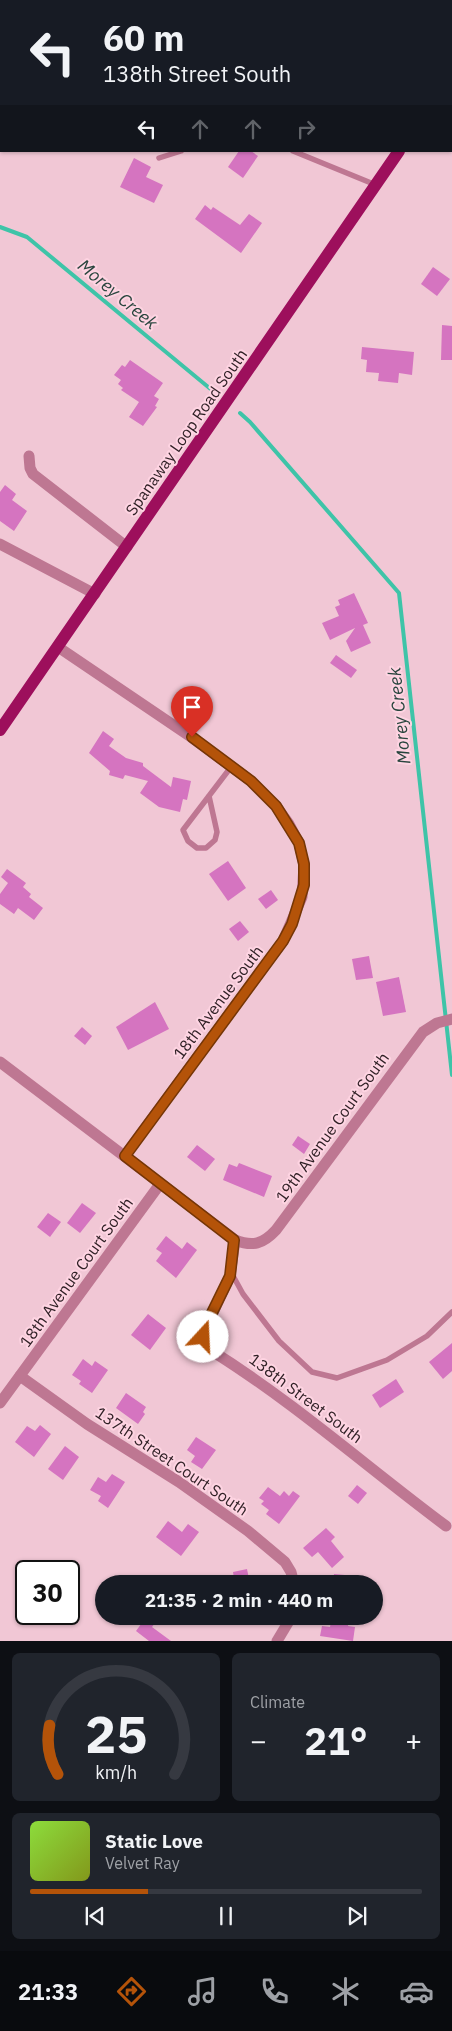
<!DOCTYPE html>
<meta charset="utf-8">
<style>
:root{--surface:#171b24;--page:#20242c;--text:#f1f3f6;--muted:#9ea1a6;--line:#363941;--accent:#b45309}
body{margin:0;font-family:"IBM Plex Sans",sans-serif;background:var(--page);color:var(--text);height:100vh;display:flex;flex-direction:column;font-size:19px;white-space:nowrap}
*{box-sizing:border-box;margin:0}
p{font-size:16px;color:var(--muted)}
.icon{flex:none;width:28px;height:28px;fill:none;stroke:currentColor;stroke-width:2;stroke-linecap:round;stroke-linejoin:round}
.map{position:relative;height:1641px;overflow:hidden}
.details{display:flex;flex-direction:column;gap:12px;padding:12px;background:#0d0f14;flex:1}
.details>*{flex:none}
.top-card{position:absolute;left:0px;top:0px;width:452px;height:152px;box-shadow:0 1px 4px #0004;background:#171b24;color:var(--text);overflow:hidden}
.speed{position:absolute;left:15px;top:1560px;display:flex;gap:10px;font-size:25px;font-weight:700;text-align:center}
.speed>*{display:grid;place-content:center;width:65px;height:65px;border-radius:50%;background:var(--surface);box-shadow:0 1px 4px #0004;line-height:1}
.speed .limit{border:2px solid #111;border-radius:8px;background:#fff;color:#111}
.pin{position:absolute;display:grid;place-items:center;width:42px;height:42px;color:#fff;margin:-51px -21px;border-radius:50% 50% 50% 0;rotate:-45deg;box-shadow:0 0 5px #0007}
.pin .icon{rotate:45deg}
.me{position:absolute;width:55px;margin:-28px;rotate:20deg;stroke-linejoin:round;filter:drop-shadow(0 0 4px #0008)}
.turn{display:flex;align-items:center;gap:18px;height:105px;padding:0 20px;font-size:22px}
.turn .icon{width:65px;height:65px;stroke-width:2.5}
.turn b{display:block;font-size:35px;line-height:42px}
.lanes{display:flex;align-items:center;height:48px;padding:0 20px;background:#0003;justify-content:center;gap:25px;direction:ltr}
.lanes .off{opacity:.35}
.big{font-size:38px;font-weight:700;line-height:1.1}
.details .card{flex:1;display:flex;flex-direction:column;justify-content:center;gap:8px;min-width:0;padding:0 18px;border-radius:8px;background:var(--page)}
.details .dial{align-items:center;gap:0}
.dial svg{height:130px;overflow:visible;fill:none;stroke:var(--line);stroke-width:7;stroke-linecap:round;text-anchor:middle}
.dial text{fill:var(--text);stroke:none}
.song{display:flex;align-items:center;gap:15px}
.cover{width:60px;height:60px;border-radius:8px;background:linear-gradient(135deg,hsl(90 70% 55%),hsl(70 70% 35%))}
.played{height:5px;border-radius:2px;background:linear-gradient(90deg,var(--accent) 30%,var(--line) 30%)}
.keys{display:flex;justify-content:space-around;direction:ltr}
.heat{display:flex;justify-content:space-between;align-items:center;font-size:28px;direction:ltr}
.details .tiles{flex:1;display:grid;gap:12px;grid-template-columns:1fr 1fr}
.card:last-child{grid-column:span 2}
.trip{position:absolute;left:95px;top:1575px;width:288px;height:50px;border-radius:25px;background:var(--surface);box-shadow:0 1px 4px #0004;font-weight:700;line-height:50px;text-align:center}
.tab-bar{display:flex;height:80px;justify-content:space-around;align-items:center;background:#090b0e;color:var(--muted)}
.tab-bar .icon{width:35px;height:35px}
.tab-bar .selected{color:var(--accent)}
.tab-bar b{font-size:22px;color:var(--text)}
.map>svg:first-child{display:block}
</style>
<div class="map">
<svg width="452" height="1641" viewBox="0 0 452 1641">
<rect width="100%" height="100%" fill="#f1c7d5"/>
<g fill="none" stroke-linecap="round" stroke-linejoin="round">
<g stroke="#3ec4a8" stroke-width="4">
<path d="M0,227l27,10 186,154"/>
<path d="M240,413l10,9 149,171 53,482"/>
</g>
</g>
<g fill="#d574c0">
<path d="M239,151h12l7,5 -15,22 -15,-11z"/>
<path d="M134,158l17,9 -5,10 17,8 -9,18 -34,-16z"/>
<path d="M205,205l6,5 2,-3 27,18 9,-11 13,9 -21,30 -46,-34z"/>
<path d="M433,267l17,12 -13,17 -16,-12z"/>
<path d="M442,325l10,1v34h-11z"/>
<path d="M362,347l52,5 -2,23 -13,-2 -1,10 -20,-2 1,-8 -13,-1 1,-12 -6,-1z"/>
<path d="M130,360l33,23 -9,13 5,3 -4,7 2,1 -14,19 -14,-9 10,-15 -18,-12 2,-2 -5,-4 3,-4 -7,-5 8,-10 3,2z"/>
<path d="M5,485l11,9 -4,6 15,11 -13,20 -14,-10v-29z"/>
<path d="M354,593l14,30 -5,2 8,18 -20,9 -5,-11 9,-13 -25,12 -8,-17 17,-7 -4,-9 5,-2 -2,-5z"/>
<path d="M336,655l21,15 -6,8 -21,-15z"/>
<path d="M103,731l11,8 -5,7 17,12 17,5v3l28,21 2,-10 18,4 -4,19 -4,-1 -3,13 -21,-5 -19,-14 8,-12 -23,-6 -2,4 -14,-4 1,-4 -21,-18z"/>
<path d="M228,861l18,27 -18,13 -19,-27z"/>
<path d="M7,869l19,14 -3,4 8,7 -2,3 14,11 -9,12 -16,-12 -4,6 -14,-10v-10l8,-11 -7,-6z"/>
<path d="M271,890l7,10 -12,9 -8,-10z"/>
<path d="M240,921l9,11 -11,9 -9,-12z"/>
<path d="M369,956l4,22 -17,2 -4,-21z"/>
<path d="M399,977l7,35 -23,4 -7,-34z"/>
<path d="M155,1002l14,27 -41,21 -12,-23z"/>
<path d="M82,1027l10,9 -7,9 -11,-9z"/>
<path d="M298,1136l12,8 -6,10 -12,-9z"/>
<path d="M197,1145l18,14 -10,12 -18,-14z"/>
<path d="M239,1163l33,13 -8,21 -41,-17 6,-16 8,3z"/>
<path d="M82,1203l14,10 -16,20 -13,-10z"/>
<path d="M48,1213l13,9 -11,15 -13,-10z"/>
<path d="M166,1236l16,13 5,-7 10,8 -21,28 -20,-17 6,-8 -6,-4z"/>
<path d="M148,1314l18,14 -16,22 -19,-15z"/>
<path d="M452,1343v28l-9,8 -14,-17z"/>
<path d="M83,1359l9,7 3,-5 13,9 -16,23 -13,-9 2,-3 -9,-6z"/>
<path d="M396,1379l8,13 -24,16 -8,-13z"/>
<path d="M126,1393l20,14 -3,5 2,2 -7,10 -22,-16z"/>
<path d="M40,1425l11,9 -17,23 -19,-15 12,-16 8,5z"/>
<path d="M196,1437l20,13 -14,19 -11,-7 4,-6 -8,-6z"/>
<path d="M65,1446l14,11 -16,23 -15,-11z"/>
<path d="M112,1474l13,8 -17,26 -10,-7 3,-5 -11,-6 8,-13 8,5z"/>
<path d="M357,1485l10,8 -9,11 -10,-8z"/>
<path d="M268,1487l12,9 4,-5 5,5 4,-5 7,5 -21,28 -13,-10 3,-4 -8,-6 3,-3 -5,-3z"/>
<path d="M168,1521l14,11 6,-8 11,8 -18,24 -25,-19z"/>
<path d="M326,1528l9,9 -4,4 13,16 -12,11 -14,-16 -6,5 -9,-9z"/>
<path d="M247,1569l3,15h-15l-2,-12z"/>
<path d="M334,1574l33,3 -1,7h-33z"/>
<path d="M147,1616h13l-8,11 19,14h-22l-13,-10z"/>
<path d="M332,1616l17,3 -1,7 7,1 -2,14 -33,-5 2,-10 8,1z"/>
</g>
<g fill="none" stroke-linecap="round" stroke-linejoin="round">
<g stroke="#be7792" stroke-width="5.5">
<path d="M293,151l83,34"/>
<path d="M159,158l22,-7"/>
<path d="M209,796l8,36 -2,8 -9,8h-9l-9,-7 -5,-11 48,-63"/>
<path d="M232,1274l11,20 36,47 33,31 25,6 50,-18 40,-24 25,-24"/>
</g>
<g stroke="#be7792" stroke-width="11">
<path d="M418,0l1,1"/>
<path d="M451,26l1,1"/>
<path d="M29,456l1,12 3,6 94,73"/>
<path d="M0,544l95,50"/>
<path d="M58,647l133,90 60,44 25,25 13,18 10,19 5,22 -2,32 -19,44 -158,214"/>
<path d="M0,1062l235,178c18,7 28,4 41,-10l147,-198 14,-9 15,-4"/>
<path d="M235,1240l-5,36 -26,56c-1,8 4,13 8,19 83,52 156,117 234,175"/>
<path d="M20,1376l67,48 92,58 69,49 37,31 6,10 3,12"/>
<path d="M0,1403l160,-219"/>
<path d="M277,1641l15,-25"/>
</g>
<g stroke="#9d0f5c" stroke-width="12">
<path d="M451,76l1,-1"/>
<path d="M0,730l399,-579"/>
</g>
</g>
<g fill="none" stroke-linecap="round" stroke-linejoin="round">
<g stroke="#753606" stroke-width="12">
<path id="route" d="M192,737l59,44 25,25 23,37 5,21v21l-12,39 -9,17 -158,215 109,84 -4,36 -24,49 -3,12"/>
</g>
<use href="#route" stroke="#b45309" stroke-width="9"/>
</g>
<g text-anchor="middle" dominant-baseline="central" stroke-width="4" stroke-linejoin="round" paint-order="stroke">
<g font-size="16" fill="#2e1f24" stroke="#fed4e2">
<text transform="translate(186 432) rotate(-55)">Spanaway Loop Road South</text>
<text transform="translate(218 1002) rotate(-53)">18th Avenue South</text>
<text transform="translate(332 1127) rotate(-54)">19th Avenue Court South</text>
<text transform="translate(76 1272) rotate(-54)">18th Avenue Court South</text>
<text transform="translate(306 1398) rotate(37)">138th Street South</text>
<text transform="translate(172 1461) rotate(34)">137th Street Court South</text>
</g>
<g font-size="18" font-style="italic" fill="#29453e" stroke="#fed4e2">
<text transform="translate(118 294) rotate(40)">Morey Creek</text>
<text transform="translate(399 716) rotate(-96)">Morey Creek</text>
</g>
</g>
</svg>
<div class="speed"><div class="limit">30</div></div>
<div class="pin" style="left:192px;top:737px;background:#d93025"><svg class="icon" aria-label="arrive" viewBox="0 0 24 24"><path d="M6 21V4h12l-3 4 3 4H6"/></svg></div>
<svg class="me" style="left:203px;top:1337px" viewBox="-20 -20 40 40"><circle r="19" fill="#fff"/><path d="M0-13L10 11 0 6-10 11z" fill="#b45309"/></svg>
<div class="trip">21:35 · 2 min · 440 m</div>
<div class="top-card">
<div class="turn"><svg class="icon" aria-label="left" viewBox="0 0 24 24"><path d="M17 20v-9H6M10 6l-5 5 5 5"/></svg><div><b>60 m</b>138th Street South</div></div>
<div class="lanes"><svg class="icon" aria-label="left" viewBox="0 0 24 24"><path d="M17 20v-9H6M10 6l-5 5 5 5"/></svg><svg class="icon off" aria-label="ahead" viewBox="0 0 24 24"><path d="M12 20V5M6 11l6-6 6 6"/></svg><svg class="icon off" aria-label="ahead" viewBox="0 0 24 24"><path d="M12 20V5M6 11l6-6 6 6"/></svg><svg class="icon off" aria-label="right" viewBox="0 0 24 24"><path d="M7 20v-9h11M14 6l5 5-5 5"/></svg></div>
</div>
</div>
<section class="details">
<div class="tiles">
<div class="card dial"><svg viewBox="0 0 100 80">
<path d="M14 69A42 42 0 1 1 86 69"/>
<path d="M14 69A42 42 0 0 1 9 39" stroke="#b45309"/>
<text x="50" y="56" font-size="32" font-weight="700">25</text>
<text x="50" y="72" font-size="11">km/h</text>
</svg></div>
<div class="card"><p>Climate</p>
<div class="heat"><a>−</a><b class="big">21°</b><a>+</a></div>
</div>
<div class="card">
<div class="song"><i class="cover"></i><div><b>Static Love</b><p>Velvet Ray</p></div></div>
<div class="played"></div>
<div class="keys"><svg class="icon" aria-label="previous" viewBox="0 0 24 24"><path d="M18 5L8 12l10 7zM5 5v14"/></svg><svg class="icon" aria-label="pause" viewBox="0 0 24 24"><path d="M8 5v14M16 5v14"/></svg><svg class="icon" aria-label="next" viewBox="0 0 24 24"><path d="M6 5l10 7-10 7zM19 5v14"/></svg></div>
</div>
</div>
</section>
<nav class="tab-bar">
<b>21:33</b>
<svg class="icon selected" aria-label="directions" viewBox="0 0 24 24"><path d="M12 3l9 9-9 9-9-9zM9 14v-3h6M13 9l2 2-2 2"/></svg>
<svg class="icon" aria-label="music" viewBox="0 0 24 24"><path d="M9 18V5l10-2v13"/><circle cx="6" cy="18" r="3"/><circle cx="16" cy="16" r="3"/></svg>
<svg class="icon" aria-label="phone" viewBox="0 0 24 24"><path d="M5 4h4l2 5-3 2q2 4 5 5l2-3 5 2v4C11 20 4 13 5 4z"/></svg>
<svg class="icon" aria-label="climate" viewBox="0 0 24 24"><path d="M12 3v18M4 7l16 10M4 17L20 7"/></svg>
<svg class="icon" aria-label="car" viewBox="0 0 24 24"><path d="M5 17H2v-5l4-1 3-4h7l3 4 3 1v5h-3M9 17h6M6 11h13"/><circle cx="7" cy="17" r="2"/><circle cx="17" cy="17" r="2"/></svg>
</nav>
